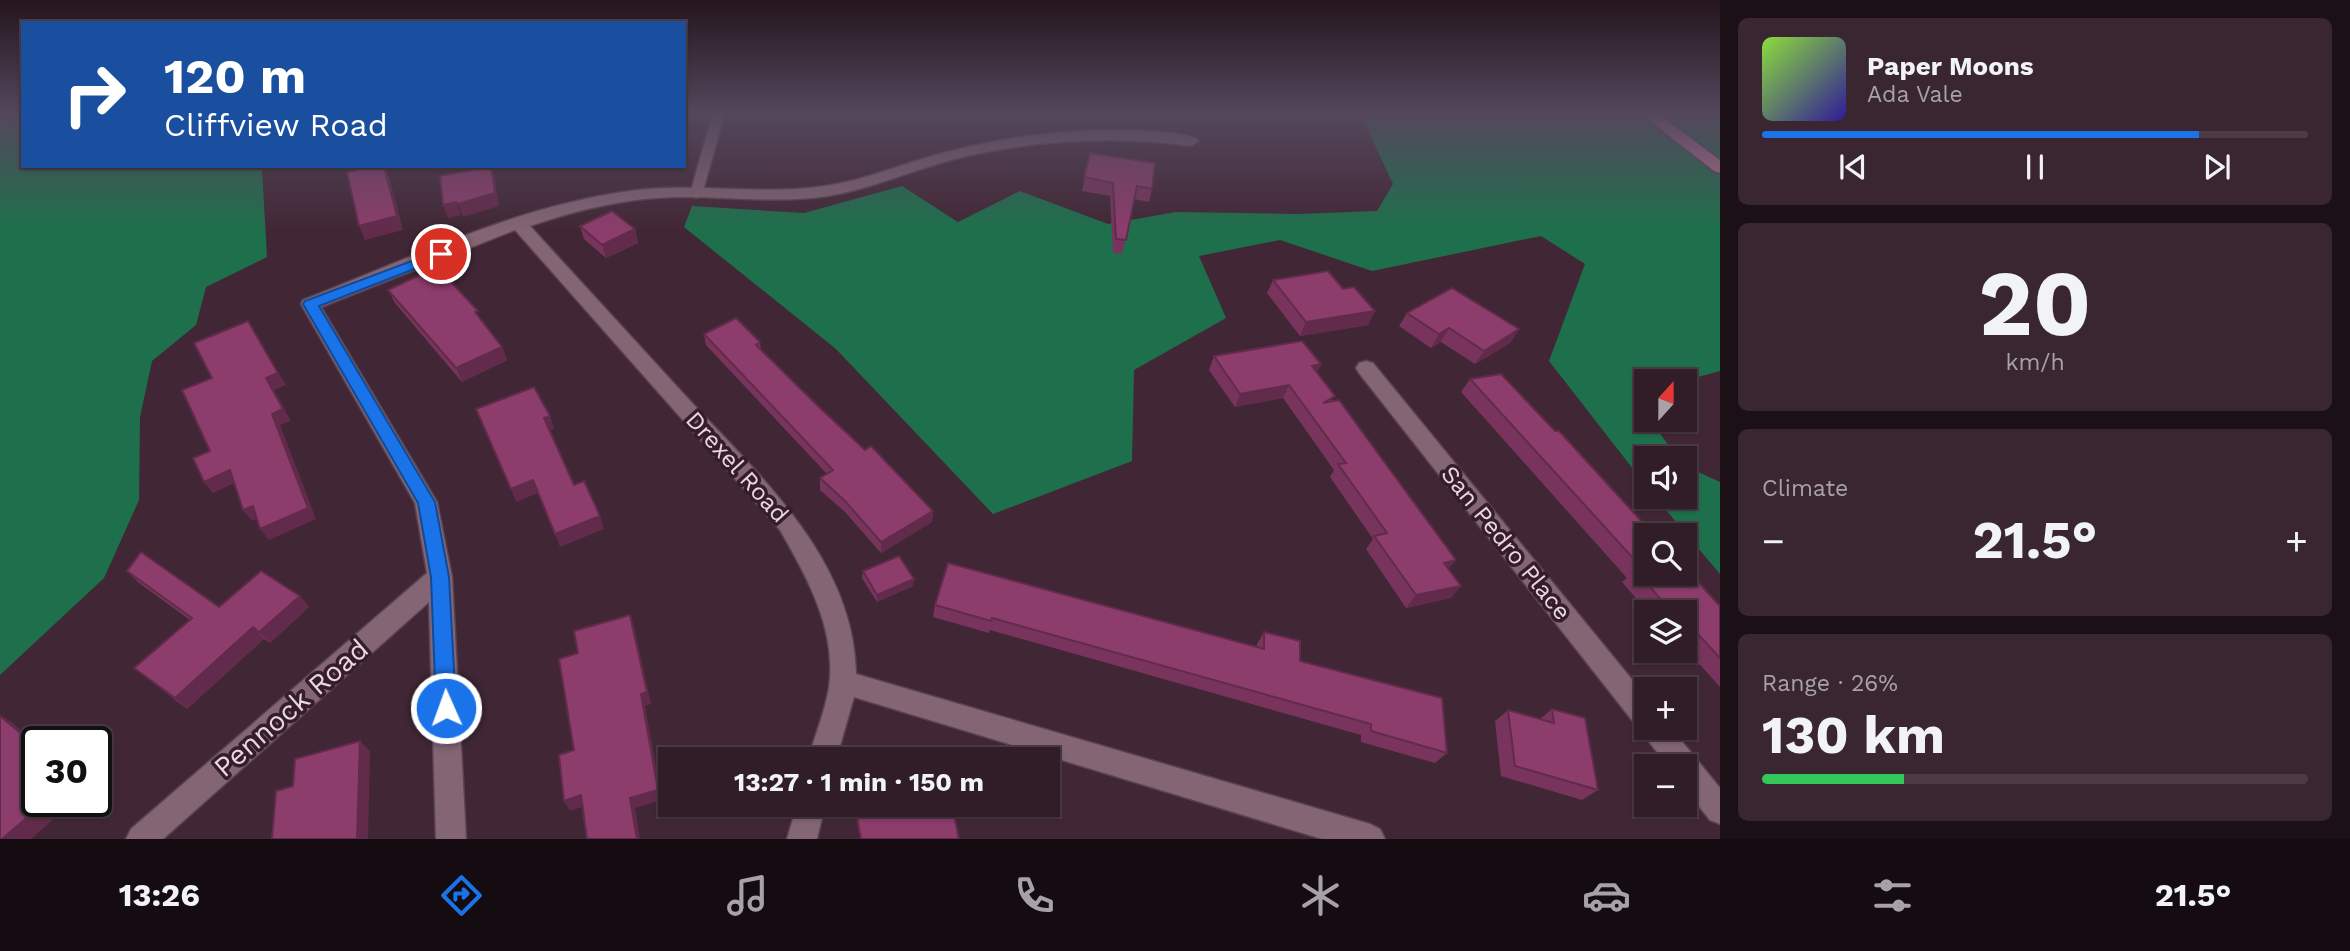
<!DOCTYPE html>
<meta charset="utf-8">
<style>
:root{--surface:#311d28;--page:#392630;--text:#f1f3f6;--muted:#a8a2a8;--line:#4c3b45;--accent:#1a73e8}
body{margin:0;font-family:"Work Sans",sans-serif;background:var(--page);color:var(--text);height:100vh;display:flex;flex-direction:column;font-size:26px;white-space:nowrap}
*{box-sizing:border-box;margin:0}
p{font-size:23px;color:var(--muted)}
.icon{flex:none;width:38px;height:38px;fill:none;stroke:currentColor;stroke-width:2;stroke-linecap:round;stroke-linejoin:round}
.map{position:relative;flex:1;overflow:hidden}
.side{display:flex;flex-direction:column;gap:18px;padding:18px;background:#1b1016;width:630px}
.side>*{flex:none}
.hud{position:absolute;left:21px;top:21px;width:665px;height:147px;border-radius:0px;box-shadow:0 2px 5px #0004,0 0 0 2px var(--line);background:#1a4fa0;color:#fff;overflow:hidden}
.needle{width:46px;rotate:21deg}
.fabs{position:absolute;left:1634px;top:369px;display:grid;gap:14px}
.fabs a{display:grid;place-items:center;width:63px;height:63px;border-radius:0px;background:var(--surface);box-shadow:0 2px 5px #0004,0 0 0 2px var(--line);font-size:35px}
.speed{position:absolute;left:21px;top:726px;display:flex;gap:14px;font-size:35px;font-weight:700;text-align:center}
.speed>*{display:grid;place-content:center;width:91px;height:91px;border-radius:50%;background:var(--surface);box-shadow:0 2px 5px #0004,0 0 0 2px var(--line);line-height:1}
.speed .limit{border:4px solid #111;border-radius:10px;background:#fff;color:#111}
.pin{position:absolute;display:grid;place-items:center;width:60px;height:60px;color:#fff;margin:-30px;border:4px solid #fff;border-radius:50%;box-shadow:0 2px 7px #0007}
.me{position:absolute;width:77px;margin:-38px;rotate:358deg;stroke-linejoin:round;filter:drop-shadow(0 0 5px #0008)}
.turn{display:flex;align-items:center;gap:24px;height:147px;padding:0 28px;font-size:32px}
.turn .icon{width:91px;height:91px;stroke-width:2.5}
.turn b{display:block;font-size:49px;line-height:60px}
.big{font-size:52px;font-weight:700;line-height:1.1}
.side .tile{flex:1;display:flex;flex-direction:column;justify-content:center;gap:10px;min-width:0;padding:0 24px;border-radius:10px;background:var(--page)}
.side .dial{align-items:center;gap:0}
.dial b{font-size:91px;line-height:1}
.song{display:flex;align-items:center;gap:21px}
.cover{width:84px;height:84px;border-radius:10px;background:linear-gradient(135deg,hsl(90 70% 55%),hsl(250 70% 35%))}
.played{height:7px;border-radius:4px;background:linear-gradient(90deg,var(--accent) 80%,var(--line) 80%)}
.keys{display:flex;justify-content:space-around;direction:ltr}
.heat{display:flex;justify-content:space-between;align-items:center;font-size:38px;direction:ltr}
.charge{height:10px;border-radius:5px;background:linear-gradient(90deg,#34c759 26%,var(--line) 0)}
.trip{position:absolute;left:658px;top:747px;width:402px;height:70px;border-radius:0px;background:var(--surface);box-shadow:0 2px 5px #0004,0 0 0 2px var(--line);font-weight:700;line-height:70px;text-align:center}
.tab-bar{display:flex;height:112px;justify-content:space-around;align-items:center;background:#140c10;color:var(--muted)}
.tab-bar .icon{width:49px;height:49px}
.tab-bar .selected{color:var(--accent)}
.tab-bar b{font-size:32px;color:var(--text)}
main{display:flex;flex:1;min-height:0}
.map>svg:first-child{display:block}
</style>
<main>
<div class="map">
<svg width="1720" height="839" viewBox="0 0 1720 839">
<rect width="100%" height="100%" fill="#412735"/>
<g fill="#1e704c">
<path d="M0,113h23v53h242l-3,3 5,88 -61,30 -10,38 -44,36 -12,56 -1,83 -35,78 -104,97z"/>
<path d="M1360,113h360v258l-33,9 -40,2v5l-5,3v17l5,13h3l28,38h-31v29l-98,-126 36,-97 -44,-28 -169,35 -92,-31 -81,16 27,62 -92,52 -2,91 -139,53 -157,-165 -152,-122 8,-21 112,7 98,-27 56,36 62,-31 88,33 68,-12 120,2 81,-3 16,-27z"/>
<path d="M1685,466l35,16v92l-65,-77h30z"/>
</g>
<g fill="none" stroke-linecap="round" stroke-linejoin="round">
<g stroke="#594350" stroke-width="3">
<path id="lane" d="M713,113h12l-23,81 -6,4 -6,-4z"/>
</g>
<g stroke="#594350" stroke-width="3">
<g id="street">
<path d="M1100,130c19,0 87,-1 99,11l-8,5c-80,-11 -158,-6 -236,13 -43,11 -83,30 -127,37 -51,8 -102,0 -153,1 -50,1 -98,13 -145,29 50,55 101,110 151,165 73,80 173,165 175,283l514,150 10,5 5,10h-63l-468,-142 -18,63h-28c7,-25 17,-48 21,-73 8,-57 -22,-110 -49,-157l-265,-300 -194,77 116,195 15,75 14,262h-30l-7,-237 -266,237h-37l5,-10 296,-256 -12,-70 -114,-199 2,-4c106,-41 213,-94 327,-109 65,-9 130,5 195,-5 41,-6 79,-23 118,-33 51,-14 104,-21 157,-23z"/>
<path d="M1366,361l7,2 274,335v30h24l49,60v36l-10,-4 -25,-31v-23h-17l-309,-393 -3,-5 3,-5z"/>
<path d="M797,805h28l-8,34h-30z"/>
</g>
</g>
<g stroke="#594350" stroke-width="3">
<path id="primary" d="M1640,113h17l63,47v13l-6,-2z"/>
</g>
<use href="#lane" fill="#836574" fill-rule="evenodd"/>
<use href="#street" fill="#836574" fill-rule="evenodd"/>
<use href="#primary" fill="#b37596" fill-rule="evenodd"/>
</g>
<g fill="#78345c">
<path d="M1090,153l62,36 -3,13 -15,-3 -12,55 -9,-1 -3,-57 -28,-5z"/>
<path d="M580,226l55,3 3,14 -32,15 -22,-19z"/>
<path d="M1273,280l95,45 -68,11 -33,-43z"/>
<path d="M388,290l95,32 19,25 5,13 -45,22 -67,-79z"/>
<path d="M1407,313l112,16 -9,14 -35,21 -34,-22 -10,6 -32,-22z"/>
<path d="M704,334l56,8 1,8 59,58 45,42 68,61 -1,11 -51,31 -36,-41 -25,-22v-12l7,-4 -121,-129z"/>
<path d="M1214,356l107,8 -4,8 15,29 117,168 2,29 -45,10 -40,-59 7,-10 -43,-62 4,-7 -51,-72 -48,9 -26,-37z"/>
<path d="M1470,379l250,227v81l-35,-39v-36h-37l-26,-30 5,-4 -166,-186z"/>
<path d="M127,571l92,36 81,-11 9,11 -39,36 -6,-4 -77,70 -53,-41 56,-48 -51,-37z"/>
<path d="M863,571l50,15 -36,16 -15,-24z"/>
<path d="M935,605l322,42v-3l7,-12 36,29 147,92 -12,10 -74,-21v-7l-371,-105 -1,3 -56,-16z"/>
<path d="M1552,709l46,81 -16,10 -81,-24 -6,-55 13,-11 32,9z"/>
</g>
<g fill="#622b4b">
<path d="M384,166l5,10 14,54 -38,10 -6,-14z"/>
<path d="M491,166l4,14 4,26 -36,11 -5,-13z"/>
<path d="M456,202l5,13 -13,3 -5,-13z"/>
<path d="M635,229l3,14 -32,15 -4,-13z"/>
<path d="M1375,311l-7,14 -68,11 6,-14z"/>
<path d="M248,321l38,64 -12,5 17,31 -11,4 36,94 -47,21 -9,-11 12,-115 -6,-36z"/>
<path d="M1449,328l-8,14 -10,6 8,-14z"/>
<path d="M1519,329l-9,14 -35,21 9,-13z"/>
<path d="M502,347l5,13 -45,22 -6,-14z"/>
<path d="M1321,364l-7,14 -2,-12z"/>
<path d="M1289,385l-6,13 -48,9 5,-13z"/>
<path d="M550,416l4,13 -6,2 -4,-13z"/>
<path d="M230,470l9,11 -26,12 -9,-11z"/>
<path d="M533,480l5,13 -22,9 -5,-13z"/>
<path d="M253,506l8,11 -9,4 -9,-11z"/>
<path d="M933,511l-1,11 -51,31v-11z"/>
<path d="M600,516l4,13 -44,18 -5,-13z"/>
<path d="M1456,560l-11,13 -1,-10z"/>
<path d="M914,579l-1,7 -36,16v-7z"/>
<path d="M1461,586l-10,12 -45,10 10,-13z"/>
<path d="M300,596l9,11 -39,36 -11,-11z"/>
<path d="M630,615l4,12 17,77 -6,2 17,94 -27,8 5,31h-3l-7,-41 11,-104z"/>
<path d="M253,627l11,12 -77,70 -12,-11z"/>
<path d="M0,715l11,7 26,21v3z"/>
<path d="M360,741l10,10 -2,88h-11z"/>
<path d="M581,795l6,10 -17,6 -6,-10z"/>
<path d="M45,802h28l-42,37h-29z"/>
</g>
<g fill="#8c3d6b" stroke="#622b4b" stroke-width="2">
<path d="M1090,153l65,10 -3,26 -15,-3 -11,54 -10,-1 -3,-56 -29,-6z"/>
<path d="M371,166h13l13,50 -38,10 -12,-54z"/>
<path d="M491,166l4,27 -37,11 -2,-2 -13,3 -3,-29z"/>
<path d="M612,211l23,18 -33,16 -22,-19z"/>
<path d="M437,267l41,44 -3,1 27,35 -46,21 -68,-78z"/>
<path d="M1328,271l15,18 11,-2 21,24 -69,11 -33,-42z"/>
<path d="M1452,288l67,41 -35,22 -35,-23 -10,6 -32,-21z"/>
<path d="M736,318l24,24 -4,3 64,63 45,42 6,-4 62,65 -52,31 -36,-41 -25,-23 13,-8 -129,-136z"/>
<path d="M248,321l30,52 -12,5 17,31 -11,5 36,94 -48,21 -7,-23 -10,4 -13,-40 -26,12 -11,-24 17,-7 -28,-61 30,-12 -18,-35z"/>
<path d="M1302,341l19,23 -9,2 23,30 -12,7 16,-3 117,160 -12,3 17,23 -45,9 -42,-59 13,-3 -49,-69 8,-1 -57,-78 -49,9 -26,-38z"/>
<path d="M1501,374l54,57h4l96,105h-8v38h38v-6l35,38v52l-33,-36h-2v-10h-13l-37,-42 8,-1 -173,-190z"/>
<path d="M534,387l16,29 -6,2 30,67 10,-4 16,35 -45,18 -22,-54 -22,9 -35,-80z"/>
<path d="M141,552l78,55 42,-36 39,25 -41,36 -6,-5 -78,71 -41,-30 58,-50 -65,-47z"/>
<path d="M899,556l15,23 -37,16 -14,-24z"/>
<path d="M948,563l316,86v-17l36,9v20l142,37 5,55 -76,-22v-7l-379,-106 -1,3 -56,-16z"/>
<path d="M630,615l17,77 -6,2 17,96 -28,8 7,41h-50l-6,-44 -17,6 -5,-46 15,-5 -15,-91 19,-6 -4,-22z"/>
<path d="M1552,709l33,9 13,72 -83,-24 -7,-56 46,13z"/>
<path d="M0,716l35,29 2,-1v58h8l-43,37h-2z"/>
<path d="M360,741l-3,98h-85l4,-48 17,-5 2,-27z"/>
<path d="M935,805h17l7,34h-98l-4,-21z"/>
</g>
<linearGradient id="sky" x2="0" y2="1"><stop stop-color="#24151d"/><stop offset="0.49" stop-color="#54475c"/><stop offset="1" stop-color="#54475c" stop-opacity="0"/></linearGradient>
<rect width="1720" height="231" fill="url(#sky)"/>
<path fill="#1a73e8" stroke="#114b97" stroke-width="2" d="M441,250l4,1v6l-126,49 116,196 14,75 7,131 -3,7 -7,2 -7,-2 -3,-7 -5,-131 -13,-74 -115,-199 2,-3z"/>
<g text-anchor="middle" dominant-baseline="central" stroke-width="7" stroke-linejoin="round" paint-order="stroke">
<g font-size="24" fill="#e9d8e0" stroke="#361d2b">
<text transform="translate(737 467) rotate(48)">Drexel Road</text>
<text transform="translate(1506 543) rotate(51)">San Pedro Place</text>
</g>
<g font-size="28" fill="#e9d8e0" stroke="#361d2b">
<text transform="translate(291 708) rotate(-41)">Pennock Road</text>
</g>
</g>
</svg>
<div class="fabs">
<a><svg class="needle" viewBox="-14 -14 28 28"><path d="M0-13l5 13h-10z" fill="#e53935"/><path d="M0 13l5-13h-10z" fill="#a8a2a8"/></svg></a>
<a><svg class="icon" aria-label="sound" viewBox="0 0 24 24"><path d="M4 9h4l5-4v14l-5-4H4zM17 9q2 3 0 6"/></svg></a>
<a><svg class="icon" aria-label="search" viewBox="0 0 24 24"><circle cx="10" cy="10" r="6"/><path d="M15 15l6 6"/></svg></a>
<a><svg class="icon" aria-label="layers" viewBox="0 0 24 24"><path d="M12 4l9 5-9 5-9-5zM3 14l9 5 9-5"/></svg></a>
<a>+</a>
<a>−</a>
</div>
<div class="speed"><div class="limit">30</div></div>
<div class="pin" style="left:441px;top:254px;background:#d93025"><svg class="icon" aria-label="arrive" viewBox="0 0 24 24"><path d="M6 21V4h12l-3 4 3 4H6"/></svg></div>
<svg class="me" style="left:446px;top:708px" viewBox="-20 -20 40 40"><circle r="17" fill="#1a73e8" stroke="#fff" stroke-width="3"/><path d="M0-11L8 9 0 5-8 9z" fill="#fff"/></svg>
<div class="trip">13:27 · 1 min · 150 m</div>
<div class="hud">
<div class="turn"><svg class="icon" aria-label="right" viewBox="0 0 24 24"><path d="M7 20v-9h11M14 6l5 5-5 5"/></svg><div><b>120 m</b>Cliffview Road</div></div>
</div>
</div>
<section class="side">
<div class="tile">
<div class="song"><i class="cover"></i><div><b>Paper Moons</b><p>Ada Vale</p></div></div>
<div class="played"></div>
<div class="keys"><svg class="icon" aria-label="previous" viewBox="0 0 24 24"><path d="M18 5L8 12l10 7zM5 5v14"/></svg><svg class="icon" aria-label="pause" viewBox="0 0 24 24"><path d="M8 5v14M16 5v14"/></svg><svg class="icon" aria-label="next" viewBox="0 0 24 24"><path d="M6 5l10 7-10 7zM19 5v14"/></svg></div>
</div>
<div class="tile dial"><b>20</b><p>km/h</p></div>
<div class="tile"><p>Climate</p>
<div class="heat"><a>−</a><b class="big">21.5°</b><a>+</a></div>
</div>
<div class="tile"><p>Range · 26%</p><b class="big">130 km</b><div class="charge"></div></div>
</section>
</main>
<nav class="tab-bar">
<b>13:26</b>
<svg class="icon selected" aria-label="directions" viewBox="0 0 24 24"><path d="M12 3l9 9-9 9-9-9zM9 14v-3h6M13 9l2 2-2 2"/></svg>
<svg class="icon" aria-label="music" viewBox="0 0 24 24"><path d="M9 18V5l10-2v13"/><circle cx="6" cy="18" r="3"/><circle cx="16" cy="16" r="3"/></svg>
<svg class="icon" aria-label="phone" viewBox="0 0 24 24"><path d="M5 4h4l2 5-3 2q2 4 5 5l2-3 5 2v4C11 20 4 13 5 4z"/></svg>
<svg class="icon" aria-label="climate" viewBox="0 0 24 24"><path d="M12 3v18M4 7l16 10M4 17L20 7"/></svg>
<svg class="icon" aria-label="car" viewBox="0 0 24 24"><path d="M5 17H2v-5l4-1 3-4h7l3 4 3 1v5h-3M9 17h6M6 11h13"/><circle cx="7" cy="17" r="2"/><circle cx="17" cy="17" r="2"/></svg>
<svg class="icon" aria-label="filters" viewBox="0 0 24 24"><path d="M4 7h16M4 17h16"/><circle cx="9" cy="7" r="2"/><circle cx="15" cy="17" r="2"/></svg>
<b>21.5°</b>
</nav>
